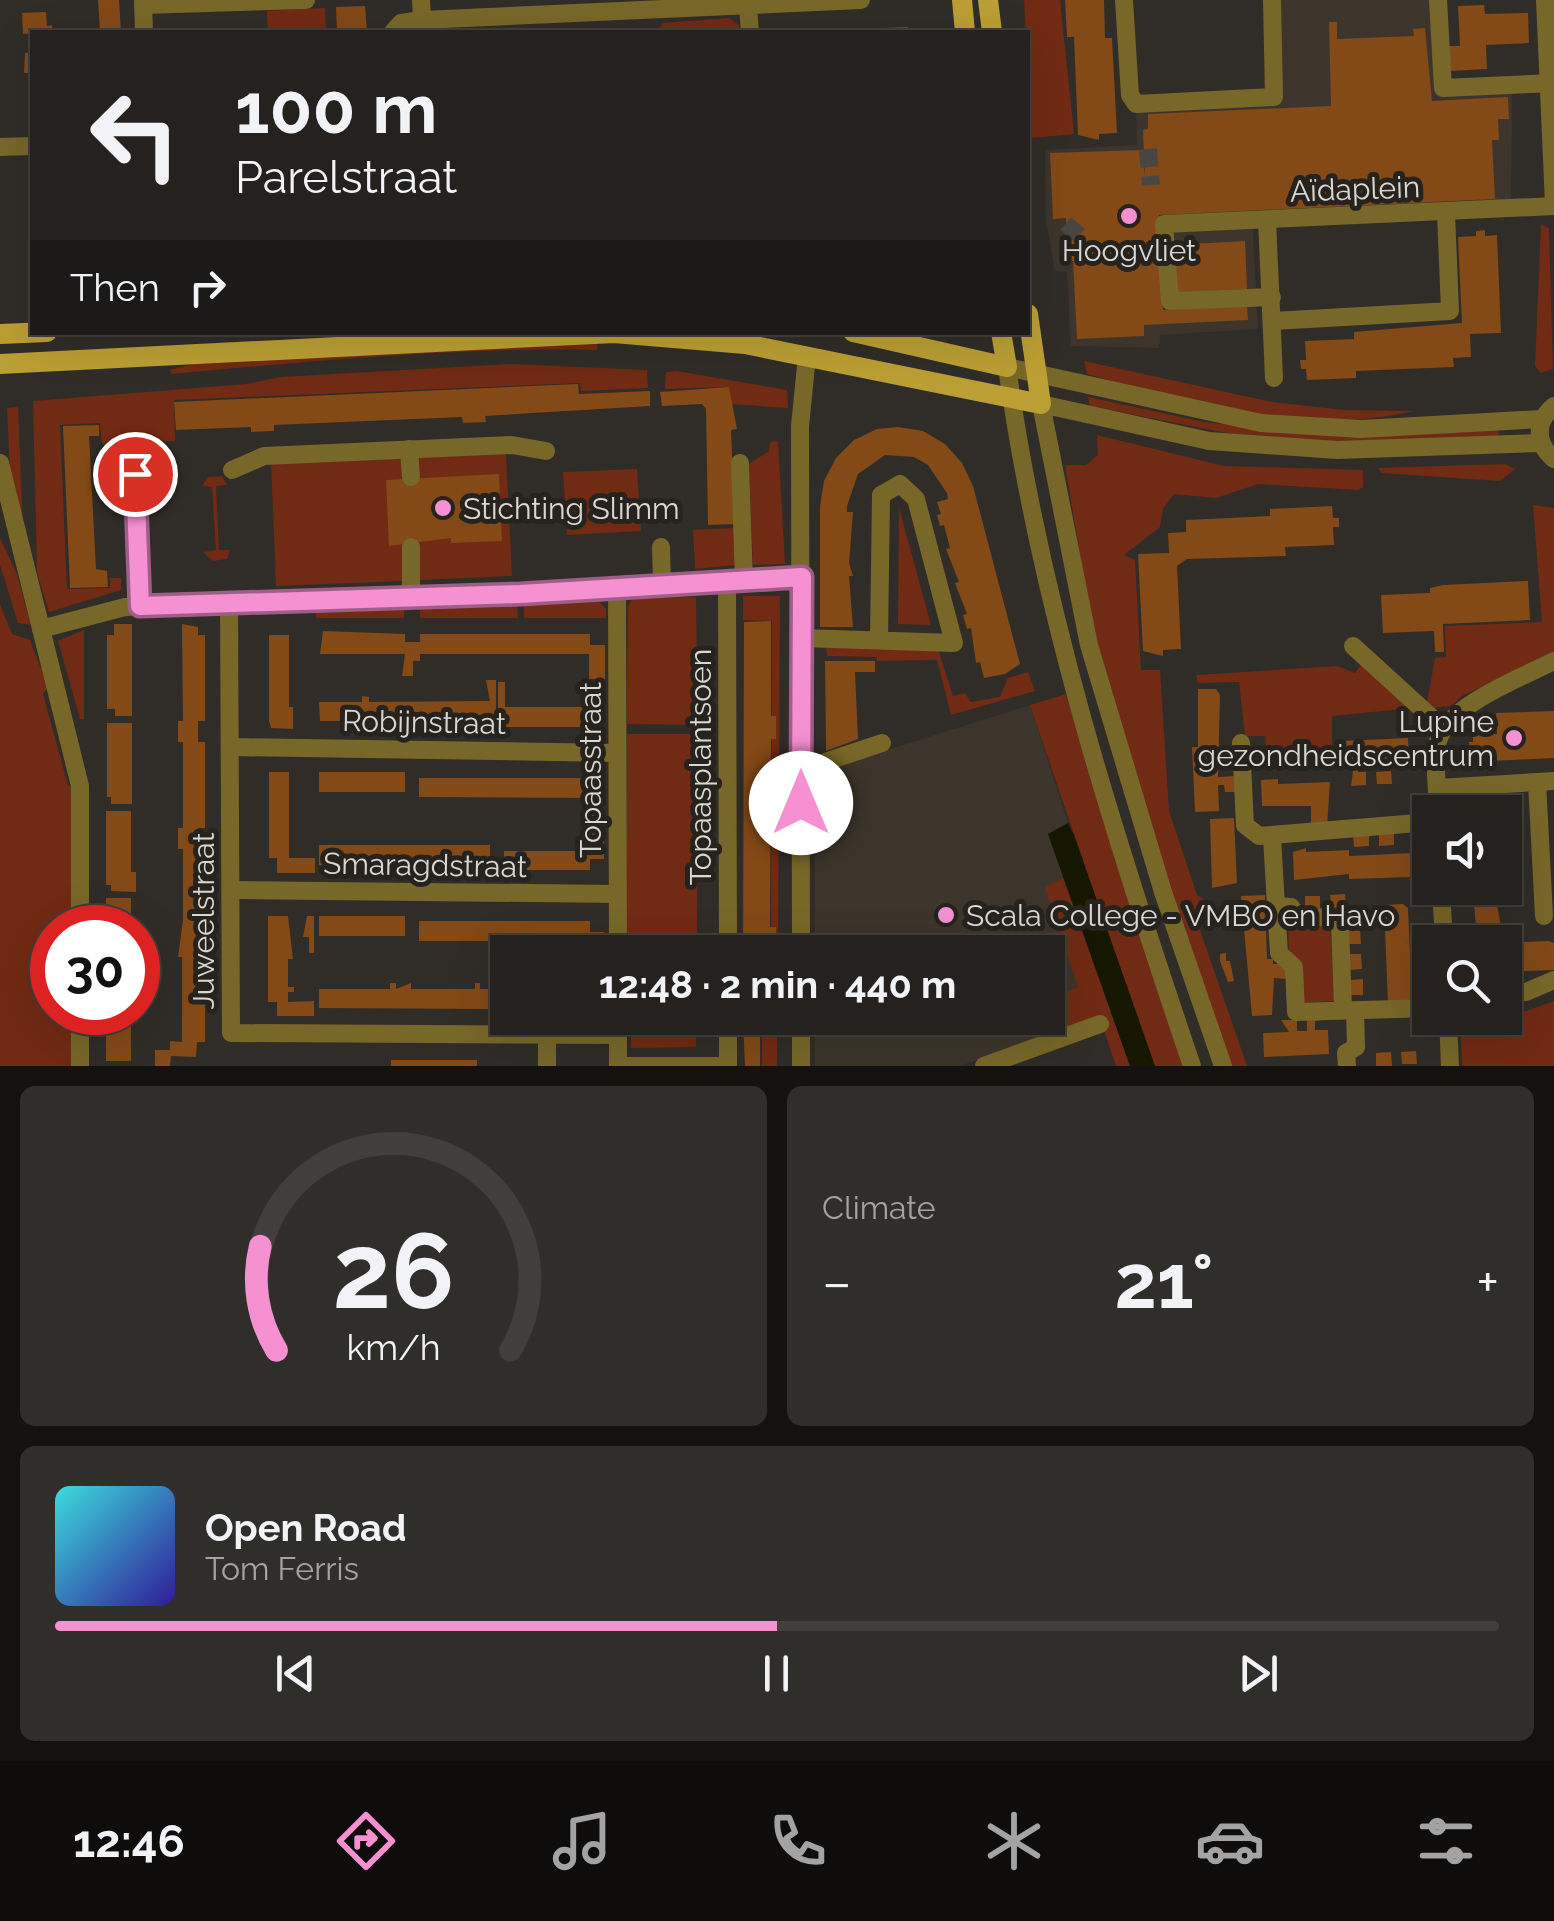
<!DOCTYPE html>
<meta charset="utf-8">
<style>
:root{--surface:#24211e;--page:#302e2b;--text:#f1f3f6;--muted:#a3a3a4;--line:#413e3c;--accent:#f590d1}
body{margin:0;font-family:Raleway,sans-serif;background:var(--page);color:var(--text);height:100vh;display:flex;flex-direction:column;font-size:38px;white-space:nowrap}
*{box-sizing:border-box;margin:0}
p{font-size:32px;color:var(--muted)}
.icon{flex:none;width:55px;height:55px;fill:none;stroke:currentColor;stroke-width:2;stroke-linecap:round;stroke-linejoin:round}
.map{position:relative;height:1066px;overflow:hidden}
.details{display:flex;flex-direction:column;gap:20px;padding:20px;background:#141210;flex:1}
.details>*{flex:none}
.hud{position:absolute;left:30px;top:30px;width:1000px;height:305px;border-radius:0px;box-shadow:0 10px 40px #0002,0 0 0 2px var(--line);background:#24211e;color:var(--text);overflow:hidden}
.tools{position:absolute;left:1412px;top:795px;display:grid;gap:20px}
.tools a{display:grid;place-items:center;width:110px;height:110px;border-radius:0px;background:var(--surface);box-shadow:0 10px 40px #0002,0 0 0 2px var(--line);font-size:50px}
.speed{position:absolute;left:30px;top:905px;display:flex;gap:20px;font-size:50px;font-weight:700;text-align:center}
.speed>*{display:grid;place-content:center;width:130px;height:130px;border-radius:50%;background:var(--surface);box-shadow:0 10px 40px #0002,0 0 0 2px var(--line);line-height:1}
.speed .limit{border:15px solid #d22;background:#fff;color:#111}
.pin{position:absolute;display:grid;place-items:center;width:85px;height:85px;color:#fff;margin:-42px;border:5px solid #fff;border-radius:50%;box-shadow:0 2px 10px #0007}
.me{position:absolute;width:110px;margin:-55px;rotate:0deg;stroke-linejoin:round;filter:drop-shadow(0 0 8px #0008)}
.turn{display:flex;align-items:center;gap:35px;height:210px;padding:0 40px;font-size:45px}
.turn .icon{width:130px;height:130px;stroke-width:2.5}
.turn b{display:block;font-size:70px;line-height:85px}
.then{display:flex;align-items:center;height:95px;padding:0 40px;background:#0003;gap:20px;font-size:38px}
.big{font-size:75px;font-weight:700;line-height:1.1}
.details .tile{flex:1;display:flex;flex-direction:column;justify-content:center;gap:15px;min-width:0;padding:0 35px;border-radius:15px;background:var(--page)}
.details .dial{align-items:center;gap:0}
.dial svg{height:260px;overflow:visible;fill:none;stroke:var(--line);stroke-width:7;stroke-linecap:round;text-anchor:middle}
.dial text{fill:var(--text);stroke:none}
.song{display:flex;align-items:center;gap:30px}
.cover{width:120px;height:120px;border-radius:15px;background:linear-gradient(135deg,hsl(180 70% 55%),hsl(250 70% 35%))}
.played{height:10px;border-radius:5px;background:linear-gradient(90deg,var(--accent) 50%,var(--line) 50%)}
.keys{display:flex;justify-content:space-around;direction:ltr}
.heat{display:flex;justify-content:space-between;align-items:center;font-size:55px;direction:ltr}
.details .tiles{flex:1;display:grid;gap:20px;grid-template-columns:1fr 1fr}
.tile:last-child{grid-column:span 2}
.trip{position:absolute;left:490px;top:935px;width:575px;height:100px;border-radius:0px;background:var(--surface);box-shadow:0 10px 40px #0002,0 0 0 2px var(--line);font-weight:700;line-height:100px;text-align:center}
.tab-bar{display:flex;height:160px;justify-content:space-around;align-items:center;background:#0e0d0c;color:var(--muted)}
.tab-bar .icon{width:70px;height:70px}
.tab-bar .current{color:var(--accent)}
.tab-bar b{font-size:45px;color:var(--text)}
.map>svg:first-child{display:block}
</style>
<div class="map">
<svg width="1554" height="1066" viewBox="0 0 1554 1066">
<rect width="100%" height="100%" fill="#302c28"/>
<g fill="#3d352b">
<path d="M1280,0h154l6,93 72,-1 -1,112 -259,13 6,112 -98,6 -1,13 -88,-2 -4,-74 -12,-1 -9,-51 -1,-70 92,-5 -1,-37 145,-8z"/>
<path d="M1030,705l38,118 -20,11 63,177 -151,55h-145v-48h233v-66h-233v-179z"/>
</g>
<g fill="#712a13">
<path d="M1024,0h36l14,134 -42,4z"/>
<path d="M325,8l1,24h-58l-1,-21z"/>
<path d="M729,18l10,7v7h-81l4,-9z"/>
<path d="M1541,224l8,5 4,140 -12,4 -6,-7z"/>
<path d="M598,341l-1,9c-143,-3 -284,11 -426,24l-1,-4 37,-10z"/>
<path d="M1084,361l188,41 72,8 70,1c-109,26 -222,-8 -327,-37z"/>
<path d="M511,364l136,6 1,18 -67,3 -1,-8 -406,17 1,41 -73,3 -2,-21 -40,2 7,164 43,-1v-10h11v12l-72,22 -12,-40 -4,-171 214,-17 33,-7z"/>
<path d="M677,371l110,19 1,18 -57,-4 -2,-17 -64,2 1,-17z"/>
<path d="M1088,397l116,25 99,11 195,-6 1,12 -121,5 -131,-7 -157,-31z"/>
<path d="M18,407l5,123 -12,-36 -4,-86z"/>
<path d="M1097,435l127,31 139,4v17l-5,3 -100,-6 -42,14 -42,-4 -11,15 -3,18 -36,28 11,5 6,110h19l9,141 28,84 8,5 -7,24 49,142h-15l-58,-165 -82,-277 -27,-159h21l12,-10z"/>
<path d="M778,441l7,123 -32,1 -4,-101 20,-13 1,-9z"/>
<path d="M506,452l6,124 -92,4 -6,-124z"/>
<path d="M405,455l-2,126 -127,5 -5,-125z"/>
<path d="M1505,464l10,5 -15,12 -119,-8 -3,-5z"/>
<path d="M637,469l4,62 -74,4 -4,-63z"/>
<path d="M222,476l5,9 -11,1 3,64h11l-3,9 -14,2 -10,-9 13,-2 -4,-63 -10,-1 6,-9z"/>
<path d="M1533,505l21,3v146l-92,42 -11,10 -19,2 -5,-6 8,-44 11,-1 -1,-31 97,-4z"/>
<path d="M899,508l32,117 -33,-1z"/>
<path d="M735,528l2,37 -42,4 -2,-39z"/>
<path d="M0,538l17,36 14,51 -13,-2 -18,-58z"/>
<path d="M743,596h37l-2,356h-7l1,-331 -29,-1z"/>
<path d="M696,597l2,128 -71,-1 1,-118 6,-8z"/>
<path d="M597,599l9,10v9h-82v-15z"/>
<path d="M517,603l1,15h-98v-10z"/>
<path d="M0,604l12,30 18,6 18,47 -5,7 25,91 6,4 -3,138 -19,1v84l20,1 -1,53h-71z"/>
<path d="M404,608v10h-88v-6z"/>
<path d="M84,630v89h-4l-22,-78z"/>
<path d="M826,645l112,4 15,47 12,-3 6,9 29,-5 8,-19 20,-6 7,19 -84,24 -14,-55 -60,1v-4l-50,-1z"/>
<path d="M1362,664l51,44 -81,8v34l-66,3 -1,-17h-20l-6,-54 -41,1 -2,-8 141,-9 18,7z"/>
<path d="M1066,694l48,162 74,210h-35l-123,-361z"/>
<path d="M627,734h71l-1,203h-70z"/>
<path d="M1063,878l67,188h-14l-17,-50 -32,11 -4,-12 -22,8 -2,-5h9v-19l30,-12 -33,-100z"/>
<path d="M1330,923l4,78 -33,2 -12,-50 -1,-28z"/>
<path d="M1554,1001v65h-92l-2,-41 30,-1z"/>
<path d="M631,1018h65v29l-65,1z"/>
<path d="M771,1018h6v48h-15v-39l9,-1z"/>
</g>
<path fill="#161700" d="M1068,823l6,12 81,231h-25l-82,-232z"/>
<g fill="#834917">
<path d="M98,0h21l2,32h-21z"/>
<path d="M1065,0h39l1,38h7l5,95 -18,1v6l-21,-5 -4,-98h-7z"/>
<path d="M1484,5l1,9 43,-1 1,30 -43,2 1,24 -38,2 -1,-25h12l-2,-40z"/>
<path d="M365,6l2,26h-30l-1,-25z"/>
<path d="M46,12l1,14 5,-1 1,7 -30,2 -1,-21z"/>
<path d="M1329,22h8v17l77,-3 -1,-7 12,-1 7,73 76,-4 1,22h-11l1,21h-7l3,59 -336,16 1,26 -14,1v12l14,-1 3,57 84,-4 1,14 -104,5v11l-67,3 -4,-78h-5l-2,-43 -13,1 -3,-66 91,-3 4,26 -2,-46 5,-1v-15l183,-8z"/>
<path d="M908,27v5h-47v-3z"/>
<path d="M25,53h7v20h-8z"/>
<path d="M1485,230v6l12,-1 4,98 -31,1 1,23 -18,1 1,9 -98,4v7l-49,2 -1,-11h-5l-1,-9h6l-1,-19 49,-2v-7l108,-9 -4,-86 18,-1v-5z"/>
<path d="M1245,241l2,48 -71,3 -2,-47z"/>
<path d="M578,384l1,10 71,-3v15l-165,10 1,6 -23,1 -1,-6 -188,8v6l-23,1v-5l-75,3 -2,-28z"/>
<path d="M729,387l8,42 -6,1 4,94 -27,1 -2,-116 -4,-5 -40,2 -2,-14z"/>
<path d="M99,425v11h-10l7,133 11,2 1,16 -38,1 -7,-162z"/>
<path d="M898,427l25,4 22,13 17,19 11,23 47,178 -15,10 -21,4 -4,-16 -4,1 -5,-35 -4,1 -4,-14 4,-1 -12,-31 4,-1 -13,-33 4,-1 -6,-23 -4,1 -3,-11 4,-1 -4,-12 11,-3 -1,-6 -19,-28 -14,-8 -29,-2 -27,19 -11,32v6h6l-4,51 4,13h-4l4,51h-33v-121l4,-25 12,-23 18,-18 23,-11z"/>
<path d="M499,474l3,67 -51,2v-5l-62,8 -3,-66z"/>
<path d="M1332,506l1,12h6v9h-6l1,18 -49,2 1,9 -99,3 -10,7 4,83 -18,1v6l-20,-5 -5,-97 31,-1 -1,-20 18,-1v-12l84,-4v-7z"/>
<path d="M1528,581l2,39 -87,4 1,28h-9l-1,-21 -51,2 -2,-38 49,-2v-5l13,-3z"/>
<path d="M771,621v95h5v23h-5l-1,188h6v23l-33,2 1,-330z"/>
<path d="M114,624h18v92h-17v-7h-8v-74h7z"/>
<path d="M182,624l16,3v8h7v86h-7v21h7v86h-7l-1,14v7h8v86h-8v21h8v86h-8l-1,15 -25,-1 -1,10h-15v-16h15v-9l12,1v-85h-4l5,-37v-71h-5v-21h5v-86h-5v-21h5z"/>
<path d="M323,631l82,3v8h15v-8h170v11h15v34h-16v-25h-169v7h-7v15h-11l3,-22h-85z"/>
<path d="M269,635h20v72h4v22l-22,-1 -2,-7z"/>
<path d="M825,661h50v11h-20l3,67 -32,12z"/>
<path d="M486,680h10v36h-6v5h-170l-1,-19h43v-6l7,1v5l121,-1z"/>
<path d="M498,682h7v25h85v-20h-9v-5h24v34h-15v11h-86v-11h-6z"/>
<path d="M1198,689h18l4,6 -2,82 19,-1v16h-12l-1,-7h-6l1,26 -24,1 -3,-65h6z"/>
<path d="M1554,711v47l-84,4 -1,-20h4v-7l24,-1 -1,-21z"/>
<path d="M107,723h25v81h-21v-7h-4z"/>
<path d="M1408,738l1,24 -51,2v8h8v13l-15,1 3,-22 -9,1 -2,-24z"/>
<path d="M1391,771l1,13h-15l-1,-12z"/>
<path d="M269,772h20v86h26v15h-38v-15h-8z"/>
<rect x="319" y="772" width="86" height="20"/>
<path d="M419,778h171v11h14v33h-24l1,-5h8v-19l-170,-1z"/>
<path d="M1278,779v5l52,-2 -3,45 -16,1v-22h-49l-1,-26z"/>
<path d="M106,811h25v61h5v20l-25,-1v-6h-5z"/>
<path d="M1234,818l3,65 -25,5 -2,-69z"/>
<path d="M589,826h15v33h-14v11h-86v-19h85z"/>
<path d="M1369,833v13l-15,1 -1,-13z"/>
<path d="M1379,833h15v12l-15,1z"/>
<rect x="319" y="845" width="171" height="20"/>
<path d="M1306,848v4l43,-2v6l64,-3 1,24 -65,2v-5l-55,6 -1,-28z"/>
<path d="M1475,888h26v7l-25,1z"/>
<path d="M1345,894l1,13 -15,1 -1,-13z"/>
<path d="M1265,895l2,64h6v5h13l1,15 -13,-1 -2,37 -20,1 -11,-120z"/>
<path d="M1305,896h15v12l-15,1z"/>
<rect x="106" y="898" width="25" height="30"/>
<path d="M1403,904l5,4 4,90 -4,5 -20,1 -4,-99z"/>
<path d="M1497,905l7,37h-26l-4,-36z"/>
<path d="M268,916h20l5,43h-5v28h6v5h-6v10l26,-1v15h-37v-14h-9z"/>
<path d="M307,916h7v37h-5v-16h-6z"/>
<rect x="319" y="916" width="86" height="20"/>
<path d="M419,921h171v11h14v20h-15v-11h-28v5h-6v-5h-136z"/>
<path d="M1348,929h12l1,15h-13z"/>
<path d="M1549,941l5,2v27l-31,1 -1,-29z"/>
<path d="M1226,953v8h4l4,20 -6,1 -8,-21v-7z"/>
<path d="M1349,954h12l1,15 -12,1z"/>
<path d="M1363,979v16h-12l-1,-15z"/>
<path d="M390,983h6v6l15,-6v6h64v-6h5v6h10v20l-171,-1v-19h71z"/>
<rect x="106" y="1012" width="25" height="49"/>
<path d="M1322,1015v5l-7,1v9h13l1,24 -65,3 -1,-24 26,-1 -8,-12h16v11h10v-15z"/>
<path d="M743,1018h27v7h-10v41h-15z"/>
<path d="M1416,1051l1,13h-15l-1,-12z"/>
<path d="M1391,1052l1,14h-16v-13z"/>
<rect x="391" y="1060" width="86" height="6"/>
</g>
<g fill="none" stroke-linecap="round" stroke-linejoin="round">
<g stroke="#494642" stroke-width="18" stroke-dasharray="18 9" stroke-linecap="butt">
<path d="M1148,149l3,36"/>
<path d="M1067,236l11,-13"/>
</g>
<g stroke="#776729" stroke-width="18">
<path d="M143,0l1,32"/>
<path d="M421,0l1,20"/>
<path d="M1124,0l6,95 6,9 138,-7 -2,-97"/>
<path d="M1438,0l5,88 111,-5"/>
<path d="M1545,0l9,204"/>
<path d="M143,5l163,-5"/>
<path d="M748,7l2,25"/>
<path d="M393,32l8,-9 21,-3 439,-20"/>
<path d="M0,147l32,-1"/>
<path d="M1267,220l7,158"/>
<path d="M1272,297l-102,4 -6,-77 390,-18"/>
<path d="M1273,321l177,-10 -4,-98"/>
<path d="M1554,406c-19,16 -19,37 0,53"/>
<path d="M409,449l2,28"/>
<path d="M0,463l80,323v142"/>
<path d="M740,463l4,117"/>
<path d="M232,470l32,-14 248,-11 34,6"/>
<path d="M135,474l4,132"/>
<path d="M661,547l1,38"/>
<path d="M727,581l1,371"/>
<path d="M617,587l1,365"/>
<path d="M411,597v-50"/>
<path d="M229,603l2,430 387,2"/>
<path d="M41,629l84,-22 395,-13 282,-17"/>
<path d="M802,638l152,5 -38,-144 -16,-15 -19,11 -2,145"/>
<path d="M1353,646l91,83"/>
<path d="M1241,743l4,82 14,11 171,-14"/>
<path d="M230,747l387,6"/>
<path d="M801,770l81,-27"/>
<path d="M1537,782l7,134"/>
<path d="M1438,788l116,-7"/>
<path d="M1438,812c0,-21 -5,-50 0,-71 10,-36 85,-64 116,-80"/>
<path d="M1272,837l4,69"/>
<path d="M1441,888l3,54"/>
<path d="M231,890l386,4"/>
<path d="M801,952l-1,-526 7,-70"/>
<path d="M1505,993l21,-1 28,-12"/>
<path d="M1343,1009l-3,-84 -10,-8 -31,1 -8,-11 -15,-1 3,47 15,14 2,45 134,-4"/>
<path d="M618,1018v48h110v-48"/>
<path d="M1448,1018l2,48"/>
<path d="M547,1035v31"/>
<path d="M80,1066v-54"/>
<path d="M801,1066v-48"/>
<path d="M984,1066l116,-42"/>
<path d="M1192,1066c-77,-227 -152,-461 -185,-699l254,56 100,6 181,-10"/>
<path d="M1223,1066l-60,-174 -74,-247 -48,-241 168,37 128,9 204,-7"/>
<path d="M1347,1066l-1,-13 10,-6 -1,-36"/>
</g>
<g stroke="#bb9f34" stroke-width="20">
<path d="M962,0l3,32"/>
<path d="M988,0l4,32"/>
<path d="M853,332l154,35 -6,-35"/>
<path d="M0,334l47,-2"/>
<path d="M0,364l614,-31 131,11 296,60 -13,-90"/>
</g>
</g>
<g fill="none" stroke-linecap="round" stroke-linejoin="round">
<g stroke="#9f5e88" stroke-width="25">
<path id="route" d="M135,474l5,132 380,-12 282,-17 -1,226"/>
</g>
<use href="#route" stroke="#f590d1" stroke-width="18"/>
</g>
<g fill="#f590d1" stroke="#26231e" stroke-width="4">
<circle cx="1129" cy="216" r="10"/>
<circle cx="443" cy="508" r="10"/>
<circle cx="1514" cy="738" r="10"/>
<circle cx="946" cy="915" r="10"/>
</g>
<g text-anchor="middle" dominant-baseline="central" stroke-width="10" stroke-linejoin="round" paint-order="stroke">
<g font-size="30" fill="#d9d7d4" stroke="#26231e">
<text transform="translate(1355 189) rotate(-2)">Aïdaplein</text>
<text transform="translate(424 722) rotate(1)">Robijnstraat</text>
<text transform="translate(700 767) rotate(-90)">Topaasplantsoen</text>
<text transform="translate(590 770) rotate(-90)">Topaasstraat</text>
<text transform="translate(425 865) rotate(1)">Smaragdstraat</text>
<text transform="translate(203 921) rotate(-90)">Juweelstraat</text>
</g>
<g font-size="30" fill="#d9d7d4" stroke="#26231e" text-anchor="start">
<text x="1129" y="250" text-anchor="middle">Hoogvliet</text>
<text x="463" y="508">Stichting Slimm</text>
<text x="1494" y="721" text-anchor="end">Lupine<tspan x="1494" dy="34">gezondheidscentrum</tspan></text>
<text x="966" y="915">Scala College - VMBO en Havo</text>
</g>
</g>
</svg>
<div class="tools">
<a><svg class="icon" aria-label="sound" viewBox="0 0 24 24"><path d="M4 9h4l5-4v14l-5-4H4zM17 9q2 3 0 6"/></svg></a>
<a><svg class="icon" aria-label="search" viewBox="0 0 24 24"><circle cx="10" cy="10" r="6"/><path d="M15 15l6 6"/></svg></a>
</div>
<div class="speed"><div class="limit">30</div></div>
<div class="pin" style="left:135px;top:474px;background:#d93025"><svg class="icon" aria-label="arrive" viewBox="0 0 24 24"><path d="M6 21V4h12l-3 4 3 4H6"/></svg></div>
<svg class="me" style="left:801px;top:803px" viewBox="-20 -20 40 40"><circle r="19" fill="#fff"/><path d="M0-13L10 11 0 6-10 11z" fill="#f590d1"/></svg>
<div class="trip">12:48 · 2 min · 440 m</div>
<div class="hud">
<div class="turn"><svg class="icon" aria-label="left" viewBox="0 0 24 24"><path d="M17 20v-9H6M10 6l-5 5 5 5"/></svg><div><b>100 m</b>Parelstraat</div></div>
<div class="then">Then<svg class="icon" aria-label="right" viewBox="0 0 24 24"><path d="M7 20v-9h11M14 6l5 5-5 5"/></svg></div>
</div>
</div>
<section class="details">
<div class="tiles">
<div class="tile dial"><svg viewBox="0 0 100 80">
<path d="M14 69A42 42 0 1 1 86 69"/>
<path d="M14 69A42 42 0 0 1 9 37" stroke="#f590d1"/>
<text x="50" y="56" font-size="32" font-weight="700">26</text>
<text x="50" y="72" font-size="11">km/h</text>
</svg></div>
<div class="tile"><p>Climate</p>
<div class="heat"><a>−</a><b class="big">21°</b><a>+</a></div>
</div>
<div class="tile">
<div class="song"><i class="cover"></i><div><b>Open Road</b><p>Tom Ferris</p></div></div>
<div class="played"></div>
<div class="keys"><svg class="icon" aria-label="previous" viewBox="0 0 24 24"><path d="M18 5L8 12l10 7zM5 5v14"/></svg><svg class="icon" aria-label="pause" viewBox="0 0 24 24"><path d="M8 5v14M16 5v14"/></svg><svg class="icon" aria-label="next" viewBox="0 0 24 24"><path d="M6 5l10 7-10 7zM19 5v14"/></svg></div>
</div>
</div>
</section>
<nav class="tab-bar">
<b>12:46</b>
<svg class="icon current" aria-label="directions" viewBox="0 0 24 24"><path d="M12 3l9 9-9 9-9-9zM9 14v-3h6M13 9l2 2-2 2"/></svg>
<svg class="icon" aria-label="music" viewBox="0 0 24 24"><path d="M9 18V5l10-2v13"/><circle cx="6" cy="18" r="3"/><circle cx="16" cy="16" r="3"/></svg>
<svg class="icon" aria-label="phone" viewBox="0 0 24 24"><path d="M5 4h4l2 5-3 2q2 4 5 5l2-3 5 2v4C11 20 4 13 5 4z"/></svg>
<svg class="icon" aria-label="climate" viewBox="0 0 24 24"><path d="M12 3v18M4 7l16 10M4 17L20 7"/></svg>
<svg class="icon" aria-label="car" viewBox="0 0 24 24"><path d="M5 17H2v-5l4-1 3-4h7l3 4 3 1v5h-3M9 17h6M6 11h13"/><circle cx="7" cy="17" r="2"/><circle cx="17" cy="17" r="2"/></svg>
<svg class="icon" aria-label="filters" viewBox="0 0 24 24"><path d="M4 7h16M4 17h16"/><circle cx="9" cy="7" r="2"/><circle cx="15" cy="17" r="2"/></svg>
</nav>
